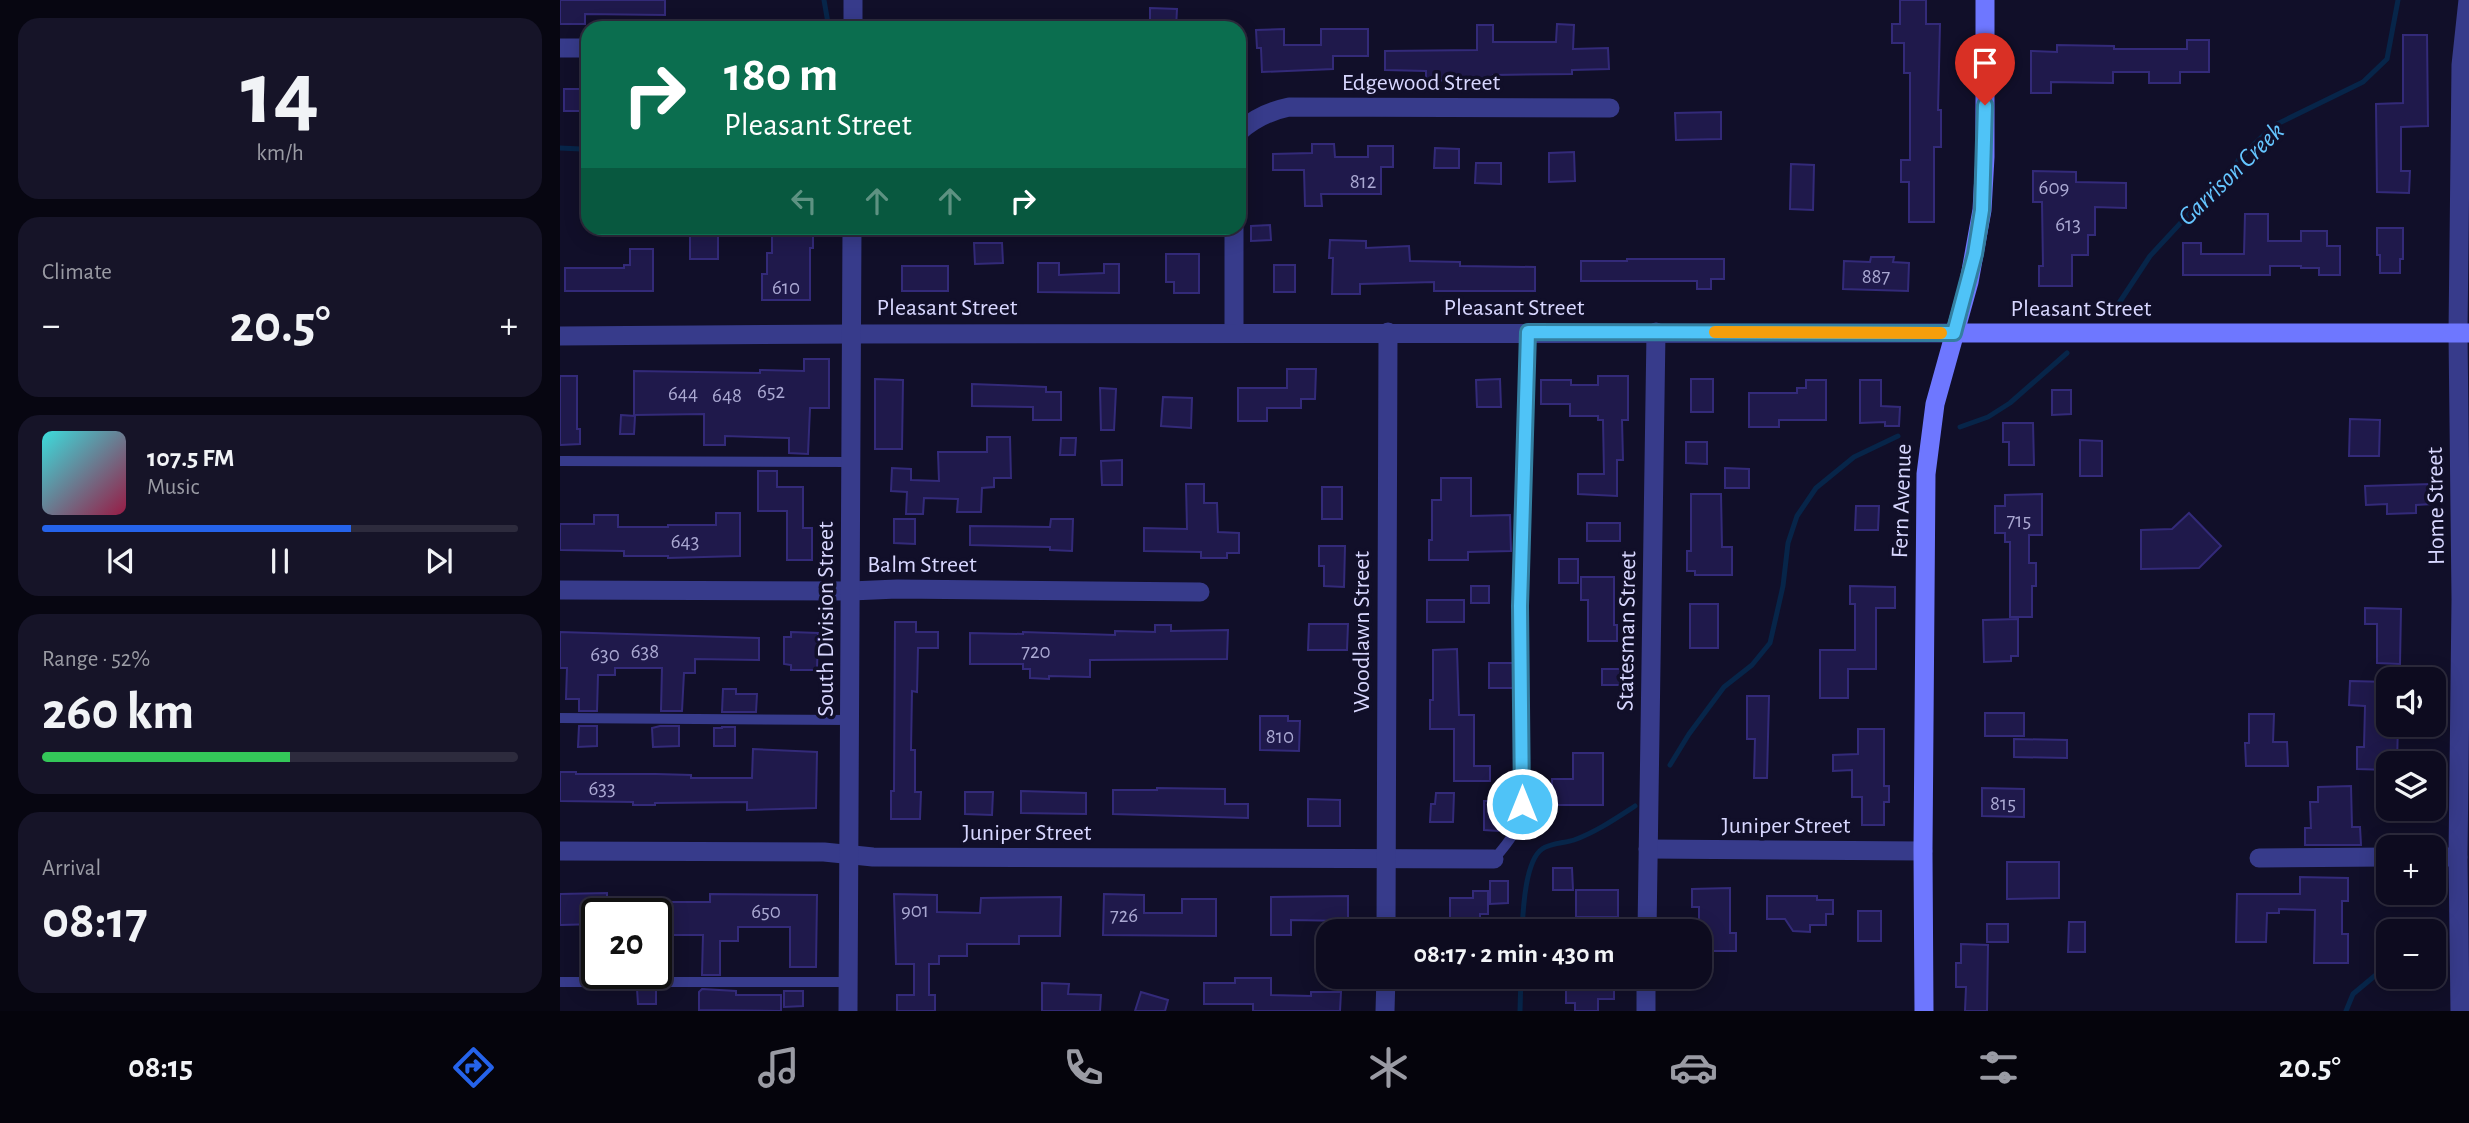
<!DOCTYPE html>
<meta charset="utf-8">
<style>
:root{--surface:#0d0b1f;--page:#161428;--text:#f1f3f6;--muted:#9a9ba4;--line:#2d2b3d;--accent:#2563eb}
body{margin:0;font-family:"Alegreya Sans",sans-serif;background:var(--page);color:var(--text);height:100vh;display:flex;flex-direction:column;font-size:26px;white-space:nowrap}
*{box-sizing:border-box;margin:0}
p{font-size:23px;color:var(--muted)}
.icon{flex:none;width:38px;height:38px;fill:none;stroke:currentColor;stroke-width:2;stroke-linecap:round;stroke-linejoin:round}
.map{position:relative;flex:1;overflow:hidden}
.side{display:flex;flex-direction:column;gap:18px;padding:18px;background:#070611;width:560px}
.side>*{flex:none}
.banner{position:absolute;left:21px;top:21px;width:665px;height:214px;border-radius:21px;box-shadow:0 4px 18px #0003,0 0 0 2px var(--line);background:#0b6e4f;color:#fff;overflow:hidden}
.fabs{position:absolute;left:1816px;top:667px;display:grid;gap:14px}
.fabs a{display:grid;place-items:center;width:70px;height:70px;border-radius:14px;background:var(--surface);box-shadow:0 4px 18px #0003,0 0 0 2px var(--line);font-size:35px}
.speed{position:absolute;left:21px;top:898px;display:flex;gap:14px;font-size:35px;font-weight:700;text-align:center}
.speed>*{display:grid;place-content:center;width:91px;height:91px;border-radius:50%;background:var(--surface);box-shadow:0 4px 18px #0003,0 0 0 2px var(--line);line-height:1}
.speed .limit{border:4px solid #111;border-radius:10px;background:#fff;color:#111}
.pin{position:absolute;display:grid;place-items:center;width:60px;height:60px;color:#fff;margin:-72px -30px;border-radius:50% 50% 50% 0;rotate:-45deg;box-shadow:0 0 7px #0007}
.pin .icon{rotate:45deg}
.me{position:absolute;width:77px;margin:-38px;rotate:0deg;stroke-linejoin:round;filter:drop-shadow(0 0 5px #0008)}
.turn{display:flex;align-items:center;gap:24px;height:147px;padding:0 28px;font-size:32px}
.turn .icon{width:91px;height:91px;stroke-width:2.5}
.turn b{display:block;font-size:49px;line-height:60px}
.lanes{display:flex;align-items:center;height:66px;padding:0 28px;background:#0003;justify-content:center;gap:35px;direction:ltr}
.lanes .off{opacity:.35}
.big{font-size:52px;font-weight:700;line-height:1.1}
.side .widget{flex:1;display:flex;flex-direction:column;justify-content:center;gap:10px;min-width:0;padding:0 24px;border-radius:21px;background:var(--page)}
.side .dial{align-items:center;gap:0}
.dial b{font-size:91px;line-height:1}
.song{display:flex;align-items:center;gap:21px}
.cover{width:84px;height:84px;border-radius:10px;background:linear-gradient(135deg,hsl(180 70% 55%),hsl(340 70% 35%))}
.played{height:7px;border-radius:4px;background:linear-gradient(90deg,var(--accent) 65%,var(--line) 65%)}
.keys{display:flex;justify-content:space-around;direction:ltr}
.heat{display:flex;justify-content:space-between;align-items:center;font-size:38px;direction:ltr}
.charge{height:10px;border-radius:5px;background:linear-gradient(90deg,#34c759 52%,var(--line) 0)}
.trip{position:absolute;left:756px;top:919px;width:396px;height:70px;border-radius:21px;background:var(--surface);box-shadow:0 4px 18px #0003,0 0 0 2px var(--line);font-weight:700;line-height:70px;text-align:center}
.tab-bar{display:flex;height:112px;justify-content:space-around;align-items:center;background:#05040c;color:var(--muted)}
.tab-bar .icon{width:49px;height:49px}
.tab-bar .current{color:var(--accent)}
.tab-bar b{font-size:32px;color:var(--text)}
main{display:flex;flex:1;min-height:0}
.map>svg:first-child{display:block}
</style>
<main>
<section class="side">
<div class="widget dial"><b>14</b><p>km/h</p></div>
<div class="widget"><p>Climate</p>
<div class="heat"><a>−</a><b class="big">20.5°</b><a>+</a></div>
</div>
<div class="widget">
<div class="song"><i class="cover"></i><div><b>107.5 FM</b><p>Music</p></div></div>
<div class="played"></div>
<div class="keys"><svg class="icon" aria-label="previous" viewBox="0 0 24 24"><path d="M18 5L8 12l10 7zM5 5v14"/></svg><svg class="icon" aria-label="pause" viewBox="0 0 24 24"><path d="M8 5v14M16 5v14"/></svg><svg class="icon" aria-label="next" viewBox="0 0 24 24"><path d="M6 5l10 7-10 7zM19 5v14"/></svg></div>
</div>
<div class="widget"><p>Range · 52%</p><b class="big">260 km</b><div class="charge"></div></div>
<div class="widget"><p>Arrival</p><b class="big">08:17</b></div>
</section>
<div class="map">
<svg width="1909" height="1011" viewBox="0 0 1909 1011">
<rect width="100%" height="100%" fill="#110f29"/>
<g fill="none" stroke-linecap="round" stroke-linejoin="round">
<g stroke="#072549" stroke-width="5">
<path d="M263,28l5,-5 -4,-23"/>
<path d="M0,148l21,1 7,-3"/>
<path d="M1559,303l31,-47 51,-55 17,-6 21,-36 34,-33 90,-44 24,-23 11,-59"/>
<path d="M1400,427l28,-10 22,-14 57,-50"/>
<path d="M1110,765l19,-31 35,-47 28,-22 18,-22 13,-57 5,-43 9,-27 19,-28 38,-31 44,-21"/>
<path d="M962,931c1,-20 3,-70 20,-82 8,-6 23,-6 32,-9 22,-8 41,-21 61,-34"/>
<path d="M1874,932l4,-3"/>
<path d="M960,1011l1,-35"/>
<path d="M1786,1011l7,-17 36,-30"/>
</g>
</g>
<g fill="#1f194b" stroke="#332a79" stroke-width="2">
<path d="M0,0h105v15l-80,-1v10h-25z"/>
<path d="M1340,0h26v24h14l-2,86h3v37h-7v75h-25v-40h-8v-22h9v-87h-6v-30h-12v-19h8z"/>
<path d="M590,8l27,1 -1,19h-26z"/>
<path d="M997,24l17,1 -1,24 35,-1 1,21 -37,1v4l-79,1v7l-67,-2v-9l-41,-1v-19l92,-1v-25h16v17h63z"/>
<path d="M724,29v16h37v-16h47v27h-35v13l-71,3 -1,-24h-4l-1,-18z"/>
<path d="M1843,35h24l1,91 -27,1v44h9l-1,22 -32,-1 -1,-88 27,-1z"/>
<path d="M1627,40h22v32h-29v11h-31v-11h-36v11l-62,-1v11h-20v-42l26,1v-7l57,1v3h73z"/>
<rect x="4" y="89" width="24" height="22"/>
<path d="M1161,112v27l-45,1 -1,-27z"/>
<path d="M752,144h22l1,13h33v-11h25v21h-12v27h-60l1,12h-17l-1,-36h-31v-16l39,-1z"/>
<path d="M875,148l24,1v19h-25z"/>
<path d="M1014,152l1,29 -26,1v-29z"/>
<path d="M916,163h25v21l-26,-1z"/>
<path d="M1231,164l23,1 -1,45 -23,-1z"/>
<path d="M1473,171l43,1v10l50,1v25l-31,-1v28h-7v20h-16v31h-33v-20h4l-1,-64h-9z"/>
<path d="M1685,214h23v27h33v-10h26v15h13v29h-21v-7h-18v-2h-31v9h-87v-32h18v11h43z"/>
<path d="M710,225l1,15 -20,1v-15z"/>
<rect x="130" y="228" width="28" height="31"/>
<path d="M212,228h41v20h-3v52h-48v-26h5v-21h5z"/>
<path d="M1817,228h26v31h-3v14h-20v-18h-3z"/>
<path d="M770,240l36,1v7l43,-2 1,15 50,1v4l75,1v24h-101v-9l-74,2v10h-28l1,-36h-4z"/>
<path d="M414,243h28l1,20 -28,1z"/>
<path d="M70,249h23v42h-88v-23h59v-3h6z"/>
<path d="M606,254h33v39h-25v-11h-8z"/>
<path d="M1311,257h23l-1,5 16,1 -1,28 -65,-2 1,-28 26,1z"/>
<path d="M1067,259h97v20h-13v10h-14v-8h-116v-20h46z"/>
<path d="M478,263h21v12l45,-2v-9h15v29l-81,-1z"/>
<rect x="714" y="265" width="21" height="27"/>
<rect x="342" y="266" width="46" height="25"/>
<path d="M244,359h25v49h-19l-2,46 -19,-1v-15l-64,-2v9h-21v-31l-70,1v-44l126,2v-3l44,1z"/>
<path d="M727,369h29l-1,30h-14v9h-34v13h-29v-33h49z"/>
<path d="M0,376h17v53h3v15l-20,1z"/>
<path d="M1038,376h30v44h-6l1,40h-6v36l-39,-2v-20h26l-1,-54h-5v-4h-28v-12h-29v-24h30v5h27z"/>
<path d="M315,379l28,1 -1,69h-27z"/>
<path d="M940,379l1,28h-24l-1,-27z"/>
<rect x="1131" y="379" width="22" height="33"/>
<path d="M1246,380h20v40h-47v7h-30v-34h48v-5h9z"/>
<path d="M1300,380h21v26l19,1 -1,19h-14v-4l-25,1z"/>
<path d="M412,384l74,3v5h15v28h-28v-13l-61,-1z"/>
<path d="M540,388l16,1 -2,41h-13z"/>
<path d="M1492,390h19v24l-19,1z"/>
<path d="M603,397l29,1 -1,30 -30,-2z"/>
<path d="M61,415l14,1 -1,18h-14z"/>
<path d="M1790,419l30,1 -1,36h-30z"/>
<path d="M1443,423h30l1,42h-25v-23h-6z"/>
<path d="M427,437h23l1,41h-17v9l-12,1 -1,24h-24l1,-13 -34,-1 -1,16h-17l1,-22 -16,-1 1,-23 19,1v11l28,1 -1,-29h49z"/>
<path d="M501,438h15l-1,17h-15z"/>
<path d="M1520,440l22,1v35h-22z"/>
<path d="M1126,442h21v22l-21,-1z"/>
<path d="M562,460v25h-20l-1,-24z"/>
<path d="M1165,468l24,1v19h-24z"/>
<path d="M198,471h19v16h26v41h9v32h-25v-49h-29z"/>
<path d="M881,478h30v38l39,-1 1,36 -43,1v8h-39v-20h3v-40h9z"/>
<path d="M626,484h18v19h13l1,29 21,1v20h-12v5h-26v-6l-57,-1v-23l43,1z"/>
<path d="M1872,484v20l-16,1v8l-29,1v-10l-21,1 -1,-19z"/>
<rect x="762" y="487" width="20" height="32"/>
<path d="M1131,494h30l1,53h10v28h-37v-4h-8v-20h4z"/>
<path d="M1482,494v41h-13v28h7v23h-4v31h-22v-75h-5v-9h-10v-27h10v-11z"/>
<path d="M1296,506h23l-1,24h-23z"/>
<path d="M156,513h24v43l-72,2v-2h-44v-5l-64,-1v-26h34v-9h24v12h50v-2h48z"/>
<path d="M1629,513l32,33 -22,22 -58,1v-39l31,-1z"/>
<path d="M334,519h21v25l-21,-1z"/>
<path d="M491,519h22l-1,32 -22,-1v-3l-80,-2v-19l80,1z"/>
<rect x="1027" y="523" width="33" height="18"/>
<path d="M759,546h26l-1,41 -20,-1v-20h-5z"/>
<rect x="999" y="559" width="19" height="24"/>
<path d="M1021,577h33v48h3v16h-29v-41h-7z"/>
<rect x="911" y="586" width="18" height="17"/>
<path d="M1290,586l45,1v21h-19v61h-28v29h-28v-48h35v-46h-5z"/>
<rect x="867" y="600" width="37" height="22"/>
<rect x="1130" y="604" width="28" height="44"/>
<path d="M1805,608l36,1 -1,55 -23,-1v-39h-12z"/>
<path d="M1458,619v37h-7v5l-27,1 -1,-42z"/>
<path d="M335,622h21v10h22v16h-20l-1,44 -5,-1 -1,59h4v42h6l-1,27h-29v-28h3z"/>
<path d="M749,624h39l-1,26h-39z"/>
<path d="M595,625h16v6l57,-1 -1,29 -137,1v17l-41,-1v3l-19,-1v-9h-7v-5h-53v-31l53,1v-2l92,3v-4l40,1z"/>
<path d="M0,632l199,6v22l-64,-1v14h-11l-2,38h-21l1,-43h-47v7h-17l-1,36h-18v-12h-13l1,-31h-7z"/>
<path d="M231,632l27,1 -1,37h-26v-5l-7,-1v-27h7z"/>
<path d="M897,649l2,66h15v51h16v15h-36v-52h-24v-29h3v-50z"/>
<rect x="929" y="663" width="24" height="25"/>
<rect x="1042" y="669" width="22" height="16"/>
<path d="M1790,681l39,1v42h9l-1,39h-8v7l-32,-1v-22h7l1,-41 -16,-1z"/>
<path d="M163,689h13v5h21l-1,18h-34z"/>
<path d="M1187,696h22l-2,82h-13l1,-39h-8z"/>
<rect x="1425" y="713" width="39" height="23"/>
<path d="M1689,714h25l-1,28h14l1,24h-42l-1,-23h4z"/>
<path d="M700,716h28v5h12l-1,30 -39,-1z"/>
<path d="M19,726h18v20l-19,1z"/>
<path d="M100,726h19v20l-26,1 -1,-19z"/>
<path d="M162,727h13v19h-21v-18h8z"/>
<path d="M1298,729h26v57h5v16h-5v23h-22v-28h-10v-27l-19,1v-16l25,-1z"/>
<path d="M1454,739l53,1v18l-53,-1z"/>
<path d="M193,749l64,3 -1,56 -69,2v-8l-92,1v2h-22v-3l-73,-1v-29h16v2h80l35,1v3h61z"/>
<path d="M1013,753h30v52h-51v-26h21z"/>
<path d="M1791,786l1,41h8l1,18h-56v-17h6l-1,-26h8v-15z"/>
<path d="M597,788l68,1v15h23v14l-135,-4v-24h44z"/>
<path d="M1422,788l42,1v28l-42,-1z"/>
<path d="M461,791l65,2v21l-65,-1z"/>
<path d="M405,792h28l-1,23 -27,-1z"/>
<path d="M876,793h18l-1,29h-23l1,-18h4z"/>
<path d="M748,799l32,1v26h-32z"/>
<path d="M924,801h15l-1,30 -14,-1z"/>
<path d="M1447,862h52v36l-52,1z"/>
<path d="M993,868h19l1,22h-20z"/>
<path d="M1740,877l48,1v23h-6v33h6v29h-34l1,-53 -36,-1v4h-12l-1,29h-30l1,-48h63z"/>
<path d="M930,881h18v22l-18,1z"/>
<path d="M1170,888v45h6v18h-37v-44h-7v-18z"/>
<rect x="1016" y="890" width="42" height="27"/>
<path d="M913,891h15v23h-8v11h-30v-27h23z"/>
<path d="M47,893v4l43,1v16h-53v10l-37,1v-31z"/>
<path d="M150,894l107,1 -1,72h-26v-40h-52v14h-18v34h-18l1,-40h-36v-33h43z"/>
<path d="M334,894l43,1v17l43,1 1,-15 80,-1 -1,39h-41v8h-52v12h-28v8h-10v31h6v16h-38v-16h17v-31h-18z"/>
<path d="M544,894l40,1v18h38v-14h34v37l-113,-1z"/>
<path d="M788,896v25l-57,-1v15h-20v-38z"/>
<path d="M1207,896h50v4h16v14h-7v11h-16v7l-17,-1 -8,-12h-18z"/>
<rect x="1298" y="911" width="23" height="30"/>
<path d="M1509,922h16v30h-17z"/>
<rect x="1427" y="924" width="21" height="18"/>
<path d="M1401,944l27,1 -1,66h-22l1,-24h-10v-24h5z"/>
<path d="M1015,976h39v23h-16v12h-23v-8h-9v-17h9z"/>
<path d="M675,978h36v17l40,1v-4h30l-1,19h-87v-7h-49v-21h31z"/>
<path d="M482,983l27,1 -1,10 33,1 -1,16h-58z"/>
<path d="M77,989h19v15h-18z"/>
<path d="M142,989l34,2v4h45v16l-82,-1v-18z"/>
<path d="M224,991h19v15l-19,1z"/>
<path d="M581,992l27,8 -3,11h-30z"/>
</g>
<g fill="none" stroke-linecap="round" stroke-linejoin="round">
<g stroke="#373b8b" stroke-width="10">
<path d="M0,461l291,1"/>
<path d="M0,718l290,2"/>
<path d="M934,859c16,-18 26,-31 28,-55l-2,-199 8,-272"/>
<path d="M0,982h289"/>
</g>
<g stroke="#373b8b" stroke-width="19">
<path d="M0,48h28"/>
<path d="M679,132c15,-14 31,-21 50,-25l321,1"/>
<path d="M674,332v-104"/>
<path d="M0,336l292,-2"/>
<path d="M0,590l291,1 46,-2 303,3"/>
<path d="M1088,849l275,2"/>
<path d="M0,851l264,1 49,5 621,2"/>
<path d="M1874,857h24"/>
<path d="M1699,858l130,-1"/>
<path d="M826,931l2,-599"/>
<path d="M1087,931l9,-599"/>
<path d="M825,1011l1,-35"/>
<path d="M1086,1011v-35"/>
<path d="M1900,1011l-2,-154 3,-258 -3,-266 3,-268 7,-65"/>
</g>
<g stroke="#373b8b" stroke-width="19">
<path d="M293,28v-28"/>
<path d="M292,334l1102,-1"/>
<path d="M288,1011l4,-783"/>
</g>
<g stroke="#6e77ff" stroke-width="19">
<path d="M1394,333h515"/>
<path d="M1364,1011l-1,-160 3,-377 9,-70 34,-122 13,-72 3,-53v-157"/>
</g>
</g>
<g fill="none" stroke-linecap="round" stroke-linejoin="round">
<g stroke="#337fa1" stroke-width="18">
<path id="route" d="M962,804l-2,-198 8,-274 426,1 21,-79 7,-44 3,-105"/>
</g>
<use href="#route" stroke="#4fc3f7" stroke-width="12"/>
<path stroke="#f59e0b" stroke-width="12" d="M1155,332l226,1"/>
</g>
<g text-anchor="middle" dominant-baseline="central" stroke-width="7" stroke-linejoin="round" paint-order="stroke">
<g font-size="21" fill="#aaa8d2">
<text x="803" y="181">812</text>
<text x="1494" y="187">609</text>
<text x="1508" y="224">613</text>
<text x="1316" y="276">887</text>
<text x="226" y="287">610</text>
<text x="211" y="391">652</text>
<text x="123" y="393">644</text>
<text x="167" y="395">648</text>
<text x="1459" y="520">715</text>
<text x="125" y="541">643</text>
<text x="85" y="651">638</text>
<text x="476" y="651">720</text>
<text x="45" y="654">630</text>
<text x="720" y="736">810</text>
<text x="42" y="788">633</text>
<text x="1443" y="803">815</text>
<text x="355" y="910">901</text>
<text x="206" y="911">650</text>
<text x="564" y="915">726</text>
</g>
<g font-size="24" fill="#d8d7ff" stroke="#110f29">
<text x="861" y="83">Edgewood Street</text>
<text x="387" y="308">Pleasant Street</text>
<text x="954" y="308">Pleasant Street</text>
<text x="1521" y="309">Pleasant Street</text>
<text transform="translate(1342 501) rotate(-88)">Fern Avenue</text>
<text transform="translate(1876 506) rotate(-91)">Home Street</text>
<text x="362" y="565">Balm Street</text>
<text transform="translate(266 619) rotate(-90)">South Division Street</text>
<text transform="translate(1067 631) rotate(-89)">Statesman Street</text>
<text transform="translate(802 632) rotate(-90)">Woodlawn Street</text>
<text x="1226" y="826">Juniper Street</text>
<text x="467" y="833">Juniper Street</text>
</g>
<g font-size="26" font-style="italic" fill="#65c5ff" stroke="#110f29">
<text transform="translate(1671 174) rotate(-44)">Garrison Creek</text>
</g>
</g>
</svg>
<div class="fabs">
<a><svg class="icon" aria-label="sound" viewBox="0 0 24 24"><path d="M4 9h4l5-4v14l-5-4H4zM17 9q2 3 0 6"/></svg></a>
<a><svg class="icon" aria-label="layers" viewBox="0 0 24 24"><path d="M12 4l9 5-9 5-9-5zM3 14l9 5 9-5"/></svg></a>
<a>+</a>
<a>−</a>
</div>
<div class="speed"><div class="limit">20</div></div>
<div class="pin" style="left:1425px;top:105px;background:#d93025"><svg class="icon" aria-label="arrive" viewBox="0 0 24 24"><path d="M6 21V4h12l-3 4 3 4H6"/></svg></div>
<svg class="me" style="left:962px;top:804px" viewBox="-20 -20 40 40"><circle r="17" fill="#4fc3f7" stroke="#fff" stroke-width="3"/><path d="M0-11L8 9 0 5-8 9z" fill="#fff"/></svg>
<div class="trip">08:17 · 2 min · 430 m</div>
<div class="banner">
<div class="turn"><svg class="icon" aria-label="right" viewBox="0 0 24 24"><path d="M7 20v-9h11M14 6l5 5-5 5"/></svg><div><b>180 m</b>Pleasant Street</div></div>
<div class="lanes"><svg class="icon off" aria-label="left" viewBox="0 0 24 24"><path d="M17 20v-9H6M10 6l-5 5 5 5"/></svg><svg class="icon off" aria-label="ahead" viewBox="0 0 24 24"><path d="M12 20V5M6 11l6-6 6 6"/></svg><svg class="icon off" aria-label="ahead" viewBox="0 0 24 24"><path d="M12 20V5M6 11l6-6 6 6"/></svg><svg class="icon" aria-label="right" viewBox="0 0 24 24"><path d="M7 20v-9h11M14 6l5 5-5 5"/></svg></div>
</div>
</div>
</main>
<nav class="tab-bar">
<b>08:15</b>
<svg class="icon current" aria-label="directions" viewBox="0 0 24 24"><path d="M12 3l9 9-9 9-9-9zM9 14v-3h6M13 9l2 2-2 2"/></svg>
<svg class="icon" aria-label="music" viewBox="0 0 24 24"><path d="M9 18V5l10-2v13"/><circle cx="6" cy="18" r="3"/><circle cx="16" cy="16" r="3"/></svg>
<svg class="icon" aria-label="phone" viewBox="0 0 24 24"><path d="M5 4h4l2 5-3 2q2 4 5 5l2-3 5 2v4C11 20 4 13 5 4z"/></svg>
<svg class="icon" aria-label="climate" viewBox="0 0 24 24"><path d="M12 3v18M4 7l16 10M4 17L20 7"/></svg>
<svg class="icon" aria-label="car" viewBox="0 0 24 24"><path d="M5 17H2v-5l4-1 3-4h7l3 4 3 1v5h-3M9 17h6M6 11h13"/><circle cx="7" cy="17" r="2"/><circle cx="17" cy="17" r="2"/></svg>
<svg class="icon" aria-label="filters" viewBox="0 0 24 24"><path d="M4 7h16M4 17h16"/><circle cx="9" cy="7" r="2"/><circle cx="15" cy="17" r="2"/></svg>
<b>20.5°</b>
</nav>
